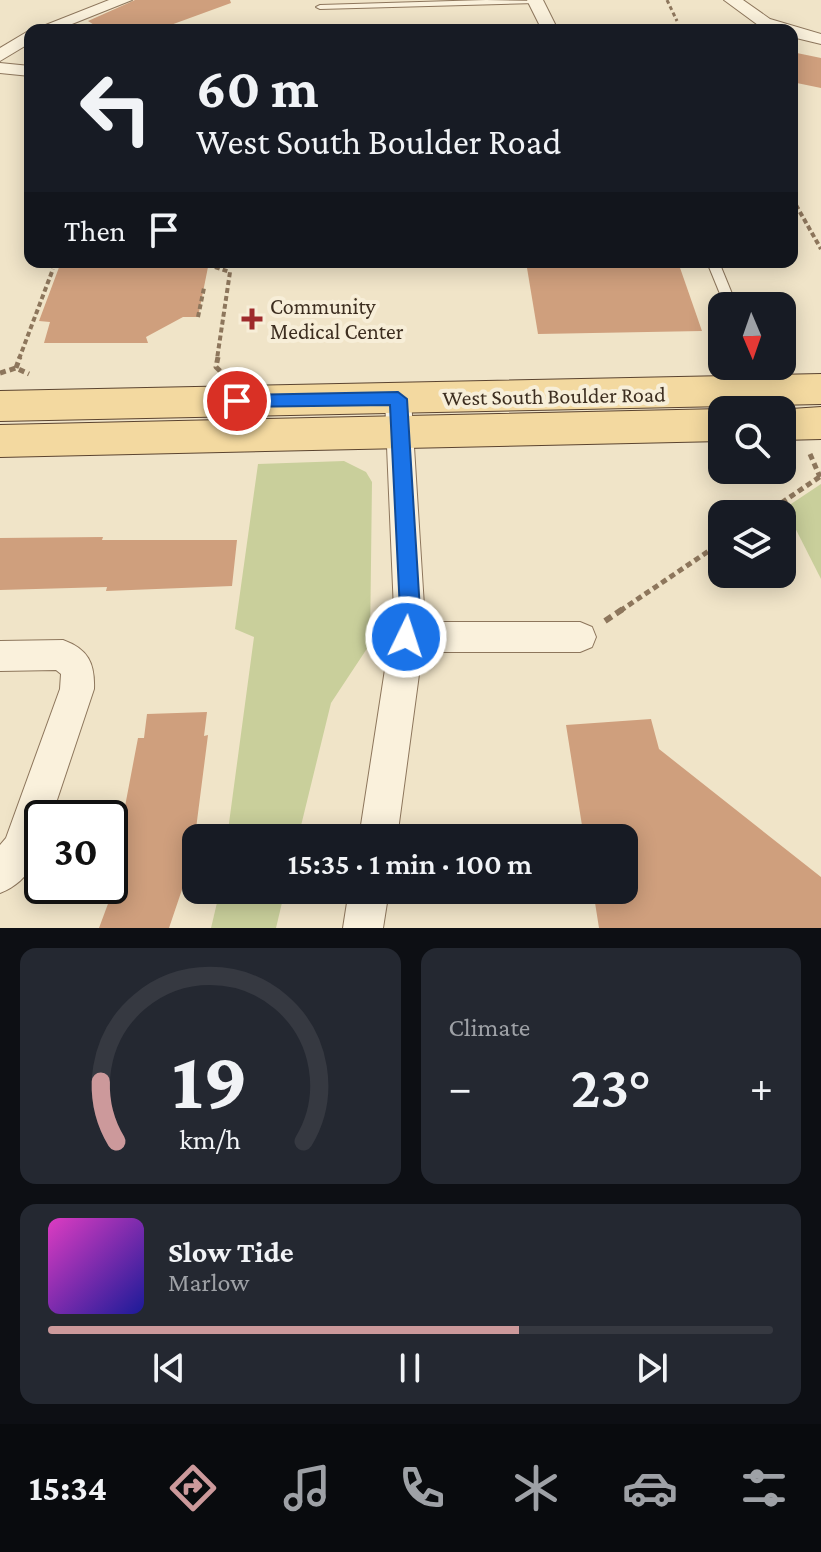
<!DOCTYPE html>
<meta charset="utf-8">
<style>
:root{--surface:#171b24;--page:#242831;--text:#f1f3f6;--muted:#9ea1a6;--line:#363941;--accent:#cc999b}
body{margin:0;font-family:"Crimson Pro",serif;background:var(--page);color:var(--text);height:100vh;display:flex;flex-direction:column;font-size:30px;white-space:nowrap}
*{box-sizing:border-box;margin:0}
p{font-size:26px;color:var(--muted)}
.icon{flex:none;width:44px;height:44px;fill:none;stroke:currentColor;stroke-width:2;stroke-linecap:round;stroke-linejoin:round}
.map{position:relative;height:928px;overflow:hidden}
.drawer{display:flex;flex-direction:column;gap:20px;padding:20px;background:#0d0f14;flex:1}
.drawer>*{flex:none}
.banner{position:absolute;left:24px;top:24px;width:774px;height:244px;border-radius:16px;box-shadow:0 4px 20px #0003;background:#171b24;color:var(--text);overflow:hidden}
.needle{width:52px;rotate:178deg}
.controls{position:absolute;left:708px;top:292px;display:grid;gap:16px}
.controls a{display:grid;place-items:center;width:88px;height:88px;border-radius:16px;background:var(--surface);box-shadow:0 4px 20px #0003;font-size:40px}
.speed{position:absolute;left:24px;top:800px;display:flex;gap:16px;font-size:40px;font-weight:700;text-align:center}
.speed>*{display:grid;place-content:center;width:104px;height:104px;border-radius:50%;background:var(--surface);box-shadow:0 4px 20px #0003;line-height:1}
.speed .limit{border:4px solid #111;border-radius:12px;background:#fff;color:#111}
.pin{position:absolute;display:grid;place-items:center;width:68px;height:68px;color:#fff;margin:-34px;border:4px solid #fff;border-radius:50%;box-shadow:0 2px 8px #0007}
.me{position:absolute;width:88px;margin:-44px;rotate:4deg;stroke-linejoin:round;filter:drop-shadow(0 0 6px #0008)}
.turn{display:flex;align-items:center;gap:28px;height:168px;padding:0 40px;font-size:36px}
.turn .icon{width:104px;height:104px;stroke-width:2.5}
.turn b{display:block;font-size:56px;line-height:68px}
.then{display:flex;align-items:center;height:76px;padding:0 40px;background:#0003;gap:16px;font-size:30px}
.big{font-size:60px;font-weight:600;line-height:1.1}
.drawer .card{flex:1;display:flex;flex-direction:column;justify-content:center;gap:12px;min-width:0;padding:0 28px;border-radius:16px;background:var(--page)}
.drawer .dial{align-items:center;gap:0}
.dial svg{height:208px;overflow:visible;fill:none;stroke:var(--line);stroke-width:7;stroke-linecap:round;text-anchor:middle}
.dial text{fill:var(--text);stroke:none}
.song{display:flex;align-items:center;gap:24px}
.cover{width:96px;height:96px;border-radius:12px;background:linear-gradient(135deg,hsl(310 70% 55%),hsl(240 70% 35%))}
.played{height:8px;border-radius:4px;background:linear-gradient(90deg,var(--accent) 65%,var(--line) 65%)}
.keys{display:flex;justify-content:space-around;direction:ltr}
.heat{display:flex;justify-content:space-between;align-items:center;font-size:44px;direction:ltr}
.drawer .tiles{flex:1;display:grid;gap:20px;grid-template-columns:1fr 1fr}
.card:last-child{grid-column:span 2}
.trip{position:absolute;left:182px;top:824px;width:456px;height:80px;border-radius:16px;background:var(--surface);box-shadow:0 4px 20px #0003;font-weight:600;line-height:80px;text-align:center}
.tab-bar{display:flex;height:128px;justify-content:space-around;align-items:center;background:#090b0e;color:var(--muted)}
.tab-bar .icon{width:56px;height:56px}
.tab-bar .active{color:var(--accent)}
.tab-bar b{font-size:36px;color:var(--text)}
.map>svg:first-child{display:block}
</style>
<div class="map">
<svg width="821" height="928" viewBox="0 0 821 928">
<rect width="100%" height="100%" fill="#f0e4c8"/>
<g fill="#c9cf9b">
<path d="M344,461l22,11 6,10 -2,162 -39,59 -33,135h-71l27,-201 -19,-8 23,-165z"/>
<path d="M821,484v95l-36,-71z"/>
<path d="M220,890h65l-9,38h-65z"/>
</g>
<g fill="#cf9f7d">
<path d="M135,0h95l1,3 -74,27h-55l-14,-9z"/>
<path d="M792,52l29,6v30l-29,-6z"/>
<path d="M61,262h148l-11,55h-15l-37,20 2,6h-104l6,-21 -11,-1z"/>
<path d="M526,262h152l24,69 -164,3z"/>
<path d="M103,537l-1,3h135l-5,46 -126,5 1,-4 -107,3v-52z"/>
<path d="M207,712l-3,24 4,-1 -16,125 -23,68h-70l26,-70 -10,1 23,-121h6l3,-24z"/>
<path d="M651,719l8,30 162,128v51h-222l-6,-38h31v-52h-40l-18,-113z"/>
</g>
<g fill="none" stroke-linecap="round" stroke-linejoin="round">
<g stroke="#8d765c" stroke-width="2">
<g id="service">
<path d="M486,0l54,1 -4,2 -216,6 -4,-2 4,-2z"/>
<path d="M707,262h12l18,44h-12z"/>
</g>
</g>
<g stroke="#8d765c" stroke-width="2">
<g id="minor">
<path d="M109,0h23l-75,30h-24z"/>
<path d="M527,0h16l15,30h-16z"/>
<path d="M724,0h19l27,19 51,15v10l-29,-7v-7l-34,-5z"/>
<path d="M30,30v13l-30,18v-13z"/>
<path d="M0,63l30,3v10l-30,-3z"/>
<path d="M398,389l9,3 4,7 14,223h155l12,5 4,10 -4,10 -12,5h-158l-25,186h-38l35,-227 -9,-212 4,-7z"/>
<path d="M63,640c25,9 32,23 31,49l-43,129h-9c0,33 -9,62 -42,75v-48l6,-7 54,-149 1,-15 -5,-4 -56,1v-30z"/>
<path d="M349,890h40l-6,38h-40z"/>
</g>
</g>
<g stroke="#5b4430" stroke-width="2">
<g id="primary">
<path d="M821,374v30l-821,17v-30z"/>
<path d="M821,407v32l-39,1v-30h-6z"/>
<path d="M722,409l3,1 -3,31 -722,16v-32z"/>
</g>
</g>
<path stroke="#8d765c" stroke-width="3" stroke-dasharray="4 3" stroke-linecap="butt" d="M667,0l10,21"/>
<g stroke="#8d765c" stroke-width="4" stroke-dasharray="5 3" stroke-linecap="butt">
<path d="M792,198l29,51"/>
<path d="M215,267l15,5 -13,87"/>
<path d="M198,317l6,-29"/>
<path d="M19,359l34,-90"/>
</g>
<g stroke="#8d765c" stroke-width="5" stroke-dasharray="6 4" stroke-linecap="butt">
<path d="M218,357l-2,10 5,5"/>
<path d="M16,368l4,-11"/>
<path d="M0,373l16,-5 13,6"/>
<path d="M810,454l10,23"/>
<path d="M765,514l56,-38"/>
<path d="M620,611l102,-69"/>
</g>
<path stroke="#8d765c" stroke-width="6" stroke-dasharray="8 5" stroke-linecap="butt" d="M605,621l18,-12"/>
<use href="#service" fill="#faf1dc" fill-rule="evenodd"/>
<use href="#minor" fill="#faf1dc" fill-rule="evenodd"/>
<use href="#primary" fill="#f3d9a0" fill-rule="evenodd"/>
</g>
<path fill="#1a73e8" stroke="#114b97" stroke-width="2" d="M398,392l9,7 13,212 -6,33 -8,3 -7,-3 -3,-7 4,-26 -10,-206 -153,2 -9,-6 9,-6z"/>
<path fill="#9e2a2b" stroke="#f7eed8" stroke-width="3" d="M248 307h8v8h8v8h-8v8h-8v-8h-8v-8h8z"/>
<g text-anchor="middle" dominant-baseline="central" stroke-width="8" stroke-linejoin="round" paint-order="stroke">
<g font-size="22" fill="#3d2e20" stroke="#f7eed8" text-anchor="start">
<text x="270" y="306">Community<tspan x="270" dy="25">Medical Center</tspan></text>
</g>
<g font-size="22" fill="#3d2e20" stroke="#f7eed8">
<text transform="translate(554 396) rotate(-1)">West South Boulder Road</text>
</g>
</g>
</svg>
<div class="controls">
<a><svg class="needle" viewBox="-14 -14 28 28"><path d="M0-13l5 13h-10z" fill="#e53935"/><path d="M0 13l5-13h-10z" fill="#9ea1a6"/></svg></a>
<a><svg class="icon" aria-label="search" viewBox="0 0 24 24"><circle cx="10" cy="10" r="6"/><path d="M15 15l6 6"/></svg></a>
<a><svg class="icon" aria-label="layers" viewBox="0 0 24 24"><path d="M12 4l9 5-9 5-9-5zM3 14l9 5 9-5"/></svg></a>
</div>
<div class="speed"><div class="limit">30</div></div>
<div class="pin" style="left:237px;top:401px;background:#d93025"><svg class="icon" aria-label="arrive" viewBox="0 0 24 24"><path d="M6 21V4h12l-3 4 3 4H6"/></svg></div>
<svg class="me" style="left:406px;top:637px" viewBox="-20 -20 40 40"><circle r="17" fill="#1a73e8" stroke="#fff" stroke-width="3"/><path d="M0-11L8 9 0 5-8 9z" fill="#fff"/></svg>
<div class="trip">15:35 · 1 min · 100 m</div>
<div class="banner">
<div class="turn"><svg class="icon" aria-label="left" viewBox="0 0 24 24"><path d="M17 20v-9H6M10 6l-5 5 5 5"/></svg><div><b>60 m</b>West South Boulder Road</div></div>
<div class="then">Then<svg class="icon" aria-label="arrive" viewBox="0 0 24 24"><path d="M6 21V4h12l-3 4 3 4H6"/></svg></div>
</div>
</div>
<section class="drawer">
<div class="tiles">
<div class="card dial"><svg viewBox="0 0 100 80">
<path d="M14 69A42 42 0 1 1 86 69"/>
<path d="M14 69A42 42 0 0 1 8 46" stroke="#cc999b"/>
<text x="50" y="56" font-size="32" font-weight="700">19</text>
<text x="50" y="72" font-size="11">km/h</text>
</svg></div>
<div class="card"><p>Climate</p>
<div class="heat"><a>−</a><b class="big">23°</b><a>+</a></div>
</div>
<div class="card">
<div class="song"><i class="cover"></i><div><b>Slow Tide</b><p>Marlow</p></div></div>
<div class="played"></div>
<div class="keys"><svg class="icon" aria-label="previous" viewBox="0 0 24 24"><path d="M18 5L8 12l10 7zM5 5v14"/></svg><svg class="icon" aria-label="pause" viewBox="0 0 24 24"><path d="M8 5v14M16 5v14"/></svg><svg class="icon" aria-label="next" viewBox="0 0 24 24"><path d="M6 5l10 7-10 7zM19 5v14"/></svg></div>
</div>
</div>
</section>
<nav class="tab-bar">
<b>15:34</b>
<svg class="icon active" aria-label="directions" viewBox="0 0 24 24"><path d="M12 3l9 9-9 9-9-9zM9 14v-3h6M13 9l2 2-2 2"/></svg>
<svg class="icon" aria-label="music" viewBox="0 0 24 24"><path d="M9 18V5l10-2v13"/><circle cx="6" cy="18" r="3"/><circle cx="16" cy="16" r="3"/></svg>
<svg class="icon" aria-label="phone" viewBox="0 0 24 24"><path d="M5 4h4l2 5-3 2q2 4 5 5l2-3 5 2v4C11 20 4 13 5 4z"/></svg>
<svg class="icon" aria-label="climate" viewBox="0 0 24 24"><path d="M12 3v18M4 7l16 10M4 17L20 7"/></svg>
<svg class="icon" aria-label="car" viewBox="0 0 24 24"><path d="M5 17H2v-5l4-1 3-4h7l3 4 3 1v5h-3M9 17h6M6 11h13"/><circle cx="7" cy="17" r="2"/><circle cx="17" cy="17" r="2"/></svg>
<svg class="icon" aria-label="filters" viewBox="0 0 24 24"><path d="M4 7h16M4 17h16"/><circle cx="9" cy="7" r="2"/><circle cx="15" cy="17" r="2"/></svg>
</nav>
